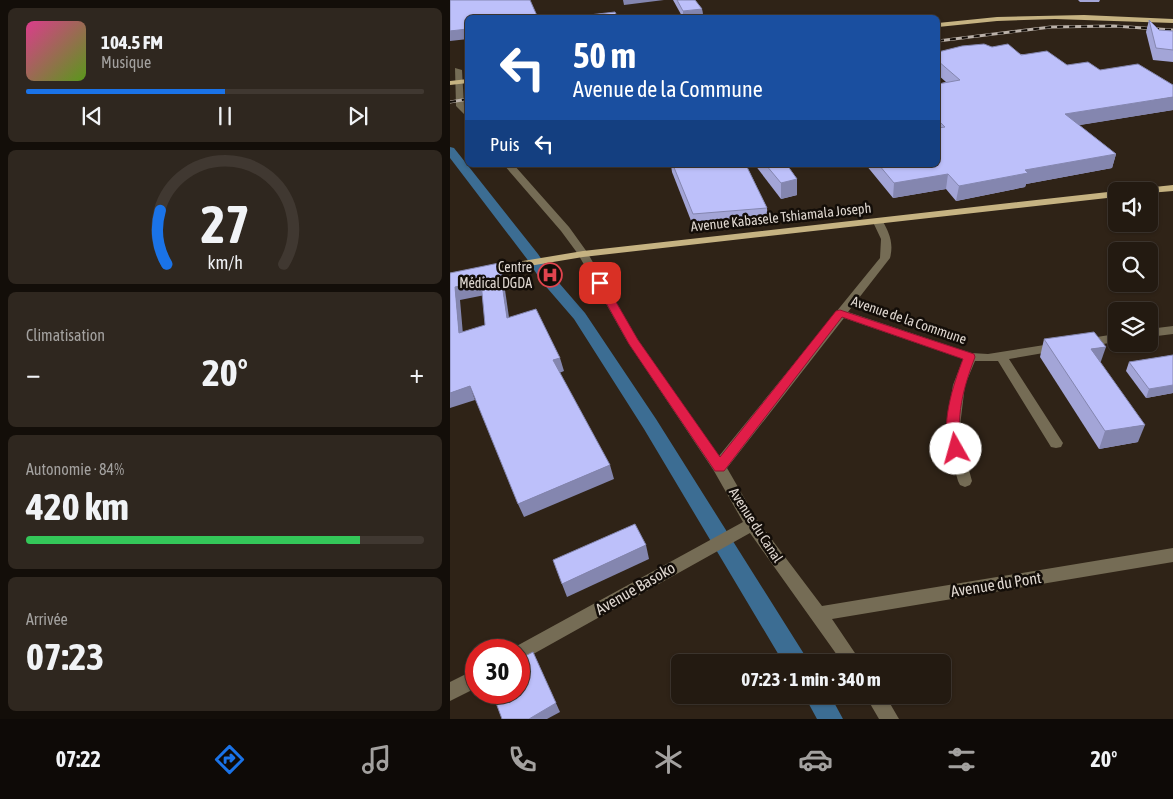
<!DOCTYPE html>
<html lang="fr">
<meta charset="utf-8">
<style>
:root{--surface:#231a11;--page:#2f271f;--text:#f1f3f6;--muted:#a3a19f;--line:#403831;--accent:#1a73e8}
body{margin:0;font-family:"Asap Condensed",sans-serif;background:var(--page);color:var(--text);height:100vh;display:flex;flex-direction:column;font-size:19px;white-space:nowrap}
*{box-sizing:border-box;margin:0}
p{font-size:16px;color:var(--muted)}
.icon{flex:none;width:28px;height:28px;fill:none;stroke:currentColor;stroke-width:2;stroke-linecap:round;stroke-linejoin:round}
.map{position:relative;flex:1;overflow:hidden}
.sheet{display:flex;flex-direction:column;gap:8px;padding:8px;background:#130e09;width:450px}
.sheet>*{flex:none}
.hud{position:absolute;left:15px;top:15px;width:475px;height:152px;border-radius:8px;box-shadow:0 1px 4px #0004,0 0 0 1px var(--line);background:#1a4fa0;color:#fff;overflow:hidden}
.tools{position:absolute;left:658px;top:182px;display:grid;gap:10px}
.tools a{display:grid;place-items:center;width:50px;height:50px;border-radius:8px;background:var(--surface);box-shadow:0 1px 4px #0004,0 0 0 1px var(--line);font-size:25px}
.speed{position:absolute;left:15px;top:639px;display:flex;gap:10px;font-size:25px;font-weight:700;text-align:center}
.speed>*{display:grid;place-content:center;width:65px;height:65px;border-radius:50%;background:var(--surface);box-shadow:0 1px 4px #0004,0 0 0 1px var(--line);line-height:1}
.speed .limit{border:8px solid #d22;background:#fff;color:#111}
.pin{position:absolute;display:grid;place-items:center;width:42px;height:42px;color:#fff;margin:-21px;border-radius:10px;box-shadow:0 2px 8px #0006}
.me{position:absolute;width:55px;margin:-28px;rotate:353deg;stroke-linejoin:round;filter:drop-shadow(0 0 4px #0008)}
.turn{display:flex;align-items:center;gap:18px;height:105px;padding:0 25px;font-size:22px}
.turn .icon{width:65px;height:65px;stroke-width:2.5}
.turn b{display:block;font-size:35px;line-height:42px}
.then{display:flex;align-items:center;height:48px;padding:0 25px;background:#0003;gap:10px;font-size:19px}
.big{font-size:38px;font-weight:700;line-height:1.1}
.sheet .widget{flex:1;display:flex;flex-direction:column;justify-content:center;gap:8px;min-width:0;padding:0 18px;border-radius:8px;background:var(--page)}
.sheet .dial{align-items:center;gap:0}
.dial svg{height:130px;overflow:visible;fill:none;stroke:var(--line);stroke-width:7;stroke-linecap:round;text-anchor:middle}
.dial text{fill:var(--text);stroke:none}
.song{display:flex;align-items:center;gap:15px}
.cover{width:60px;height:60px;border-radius:8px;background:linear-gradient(135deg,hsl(330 70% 55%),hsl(90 70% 35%))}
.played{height:5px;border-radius:2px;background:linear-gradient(90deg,var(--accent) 50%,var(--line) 50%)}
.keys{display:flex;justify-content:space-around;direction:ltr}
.heat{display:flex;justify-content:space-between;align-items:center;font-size:28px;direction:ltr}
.charge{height:8px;border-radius:4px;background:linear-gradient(90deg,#34c759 84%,var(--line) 0)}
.trip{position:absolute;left:221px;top:654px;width:280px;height:50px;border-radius:8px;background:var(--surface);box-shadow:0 1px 4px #0004,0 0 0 1px var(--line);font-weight:700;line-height:50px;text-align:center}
.dock{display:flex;height:80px;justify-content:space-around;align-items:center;background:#0e0a07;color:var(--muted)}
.dock .icon{width:35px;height:35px}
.dock .active{color:var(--accent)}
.dock b{font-size:22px;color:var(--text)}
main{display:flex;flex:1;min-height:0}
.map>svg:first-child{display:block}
</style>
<main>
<section class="sheet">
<div class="widget">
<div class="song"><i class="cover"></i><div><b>104.5 FM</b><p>Musique</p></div></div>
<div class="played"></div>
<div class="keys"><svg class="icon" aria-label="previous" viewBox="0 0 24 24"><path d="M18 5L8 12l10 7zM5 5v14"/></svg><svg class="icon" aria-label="pause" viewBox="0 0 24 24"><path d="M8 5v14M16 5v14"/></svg><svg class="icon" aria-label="next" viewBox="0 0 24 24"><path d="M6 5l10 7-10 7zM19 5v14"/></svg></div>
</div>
<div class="widget dial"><svg viewBox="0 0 100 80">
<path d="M14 69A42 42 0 1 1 86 69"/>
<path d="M14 69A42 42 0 0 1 10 36" stroke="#1a73e8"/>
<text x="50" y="56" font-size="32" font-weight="700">27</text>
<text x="50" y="72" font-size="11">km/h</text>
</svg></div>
<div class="widget"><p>Climatisation</p>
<div class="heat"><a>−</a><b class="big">20°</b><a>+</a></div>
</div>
<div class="widget"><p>Autonomie · 84%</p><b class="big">420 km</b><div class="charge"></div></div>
<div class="widget"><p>Arrivée</p><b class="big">07:23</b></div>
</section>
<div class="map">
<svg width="723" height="719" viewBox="0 0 723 719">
<rect width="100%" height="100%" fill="#2f2317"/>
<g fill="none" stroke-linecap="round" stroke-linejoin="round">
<g fill="#3c6d93" fill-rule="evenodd">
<path d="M0,147l4,1 84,106 15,22 32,37 71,106 148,235 3,8h-24l-139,-233 -70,-110 -32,-37 -15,-23 -77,-101z"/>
<path d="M354,695h26l13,24h-26z"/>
</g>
<g fill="#756c55" fill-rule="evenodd">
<path d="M5,68l7,2 2,36 4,4v8l-12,-12z"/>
<path d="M54,165h10l55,62 18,25 51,88 81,116 161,-198 1,-19 -8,-17 1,-2h8c7,12 12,23 8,38l-42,54 123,41 17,1 69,-11 4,1 2,3 -2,3 -52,9 54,84 -2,4 -5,1 -5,-1 -53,-86h-23l-10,24 -6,49 13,47 -2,4 -5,2 -5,-2 -2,-4 -13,-47 8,-49 10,-26 -119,-41 -117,150 30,52 65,86 351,-58v14l-341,57 29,43h-19l-92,-129 -231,129v-12h-7l1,-2 230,-126 -29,-51 -87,-130 -49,-87 -17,-23z"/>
<path d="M723,326v8l-24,3v-8z"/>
<path d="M666,334v8l-32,5 -6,-4 6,-4z"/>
<path d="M26,669v19l-26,13v-19z"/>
<path d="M415,695h20l14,24h-20z"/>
</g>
<g fill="#c6b382" fill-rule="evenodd">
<path d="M634,15l89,4v4l-118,-4 -58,2 -59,6v-4l59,-6z"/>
<path d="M18,79v4l-18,2v-4z"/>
<path d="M723,185v6l-24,2v-2h-9l5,-3z"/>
<path d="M667,191l-1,6 -533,60 -133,22v-6l133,-22z"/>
</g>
<g stroke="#bbb2aa" stroke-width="3">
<g id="rail">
<path d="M488,41l113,-14 63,-1 59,4"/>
<path d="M0,102l18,-3"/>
</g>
</g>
<use href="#rail" stroke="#130d08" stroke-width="2" stroke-dasharray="6" stroke-linecap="butt"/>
</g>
<g fill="#a3a5d7">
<path d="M223,0h22l7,9 1,8 -20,1z"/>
<path d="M628,0h22l-1,2h-19z"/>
<path d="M699,20l10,10 14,1v31l-20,-2 -7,-28z"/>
<path d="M542,47l75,18 33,5 73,40 -94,15 37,29 -4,14 -86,16 -1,3 -69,14 -10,-12 -53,9 -27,-33h72v-81l8,-2 -8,-7v-23z"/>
<path d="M221,165h75l21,43 1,16 -73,7 -23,-59z"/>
<path d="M305,165h32l10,14v16l-16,4z"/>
<path d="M594,339l56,23 38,80 -39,7 -59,-92z"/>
<path d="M723,355v38l-27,5 -20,-27 3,-9z"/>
</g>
<g fill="#8486af">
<path d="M173,0h41l-40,5z"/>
<path d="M252,9l1,8 -20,1v-7z"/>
<path d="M17,27h1v12l-18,2v-10z"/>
<path d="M723,97v13l-111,18 3,-14z"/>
<path d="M666,154l-4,14 -86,16 -1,3 -69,14 3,-15 66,-16z"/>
<path d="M498,174l-2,15 -53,9 1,-15z"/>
<path d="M347,179v16l-16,4v-16z"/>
<path d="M49,263l4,13 8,55 -4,-13z"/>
<path d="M31,282l4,13 -25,5 4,46 -5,-13 -4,-46z"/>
<path d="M656,347l-6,17 -9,-15z"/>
<path d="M110,358l4,13 -7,3 -4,-14z"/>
<path d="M723,385v8l-27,5 3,-9z"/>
<path d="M20,386l5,14 -25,8v-15z"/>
<path d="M695,425l-7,17 -39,7 6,-18z"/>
<path d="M160,465l4,14 -90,38 -6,-13z"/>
<path d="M196,545l3,14 -82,38 -5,-13z"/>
<path d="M83,652l27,60 -13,7h-18z"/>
</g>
<g fill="#bdc0fa" stroke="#8486af" fill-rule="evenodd">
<path d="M0,0h80l8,18h-70l-1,11 -17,2z"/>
<path d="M227,0h18l7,9 -19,2z"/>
<path d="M165,12l3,6h-55z"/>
<path d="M699,20l10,10 14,1v19l-17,-2z"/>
<path d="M534,44l8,3 16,-3 13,11 26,-4 20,14 21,-3 12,8 38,-6 35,21v12l-108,17 51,40 -91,16 3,3 -69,13 -11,-12 -54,9 -15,-18h59v-37l7,-1 -7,-7v-36l22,-4 -22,-19v-9l24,-6z"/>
<path d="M223,165h73l21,43 -74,6z"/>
<path d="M316,165h21l10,14 -16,4z"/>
<path d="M49,263l8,55 29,-9 24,49 -7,2 57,105 -92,39 -48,-118 -20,7v-120zM31,282l4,43 -26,8 -4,-46z"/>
<path d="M644,332l12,15 -15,2 54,76 -40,6 -61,-92z"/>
<path d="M723,355v30l-24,4 -20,-27z"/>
<path d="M185,524l11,21 -84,39 -9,-24z"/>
<path d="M83,652l23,51 -27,16h-27l-10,-27h27v-33z"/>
</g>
<path fill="#e11d48" stroke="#92132f" d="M150,280l5,3 33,57 82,117 116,-146 4,-1 134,44 1,3c-11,29 -21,62 -12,92l-2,4h-9c-14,-25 2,-70 11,-94l-121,-42 -118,154h-9l-86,-127 -34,-61z"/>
<defs>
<g id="hospital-ring" transform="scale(1.25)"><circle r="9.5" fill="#130d08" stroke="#e0444e" stroke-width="1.5"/><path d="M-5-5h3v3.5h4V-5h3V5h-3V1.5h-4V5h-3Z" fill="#e0444e"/></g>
</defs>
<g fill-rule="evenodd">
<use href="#hospital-ring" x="100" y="275"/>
</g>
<g text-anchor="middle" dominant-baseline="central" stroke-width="5" stroke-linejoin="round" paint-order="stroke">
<g font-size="14" fill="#dfd7d0" stroke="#130d08">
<text transform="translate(331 217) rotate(-6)">Avenue Kabasele Tshiamala Joseph</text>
<text transform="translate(459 320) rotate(19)">Avenue de la Commune</text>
<text transform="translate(306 525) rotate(57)">Avenue du Canal</text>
</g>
<g font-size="14" fill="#dfd7d0" stroke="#130d08" text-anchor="end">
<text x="82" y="267">Centre<tspan x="82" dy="16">Médical DGDA</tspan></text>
</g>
<g font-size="16" fill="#dfd7d0" stroke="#130d08">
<text transform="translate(546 584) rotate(-9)">Avenue du Pont</text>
<text transform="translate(185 588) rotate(-30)">Avenue Basoko</text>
</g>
</g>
</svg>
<div class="tools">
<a><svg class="icon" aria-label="sound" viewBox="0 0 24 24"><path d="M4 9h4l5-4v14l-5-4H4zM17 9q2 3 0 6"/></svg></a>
<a><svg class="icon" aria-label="search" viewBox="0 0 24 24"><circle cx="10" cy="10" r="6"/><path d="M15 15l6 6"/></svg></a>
<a><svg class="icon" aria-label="layers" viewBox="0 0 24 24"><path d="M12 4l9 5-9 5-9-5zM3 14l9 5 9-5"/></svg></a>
</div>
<div class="speed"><div class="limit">30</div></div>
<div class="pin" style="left:150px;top:283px;background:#d93025"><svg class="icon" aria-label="arrive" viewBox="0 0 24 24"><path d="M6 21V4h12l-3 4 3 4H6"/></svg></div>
<svg class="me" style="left:506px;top:449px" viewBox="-20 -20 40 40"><circle r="19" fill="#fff"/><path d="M0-13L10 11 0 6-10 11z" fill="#e11d48"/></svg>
<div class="trip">07:23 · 1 min · 340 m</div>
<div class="hud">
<div class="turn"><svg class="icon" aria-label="left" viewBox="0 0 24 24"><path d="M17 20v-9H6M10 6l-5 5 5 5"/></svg><div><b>50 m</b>Avenue de la Commune</div></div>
<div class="then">Puis<svg class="icon" aria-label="left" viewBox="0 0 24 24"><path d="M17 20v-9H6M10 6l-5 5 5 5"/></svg></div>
</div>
</div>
</main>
<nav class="dock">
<b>07:22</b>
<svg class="icon active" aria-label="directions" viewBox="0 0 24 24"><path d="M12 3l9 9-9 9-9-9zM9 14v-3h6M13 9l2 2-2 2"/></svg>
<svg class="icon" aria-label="music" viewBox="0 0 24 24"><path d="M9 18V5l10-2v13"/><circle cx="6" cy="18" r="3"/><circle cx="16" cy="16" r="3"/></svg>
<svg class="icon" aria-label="phone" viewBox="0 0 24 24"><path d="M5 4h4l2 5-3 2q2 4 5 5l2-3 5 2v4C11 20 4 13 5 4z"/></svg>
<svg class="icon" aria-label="climate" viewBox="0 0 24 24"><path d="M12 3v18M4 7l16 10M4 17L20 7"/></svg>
<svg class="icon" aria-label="car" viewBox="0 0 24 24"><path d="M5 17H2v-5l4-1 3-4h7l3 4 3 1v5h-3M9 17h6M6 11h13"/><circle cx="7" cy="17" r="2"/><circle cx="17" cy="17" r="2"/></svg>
<svg class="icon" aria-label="filters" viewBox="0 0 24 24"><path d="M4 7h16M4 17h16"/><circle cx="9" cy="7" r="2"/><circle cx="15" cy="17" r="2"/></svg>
<b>20°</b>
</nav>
